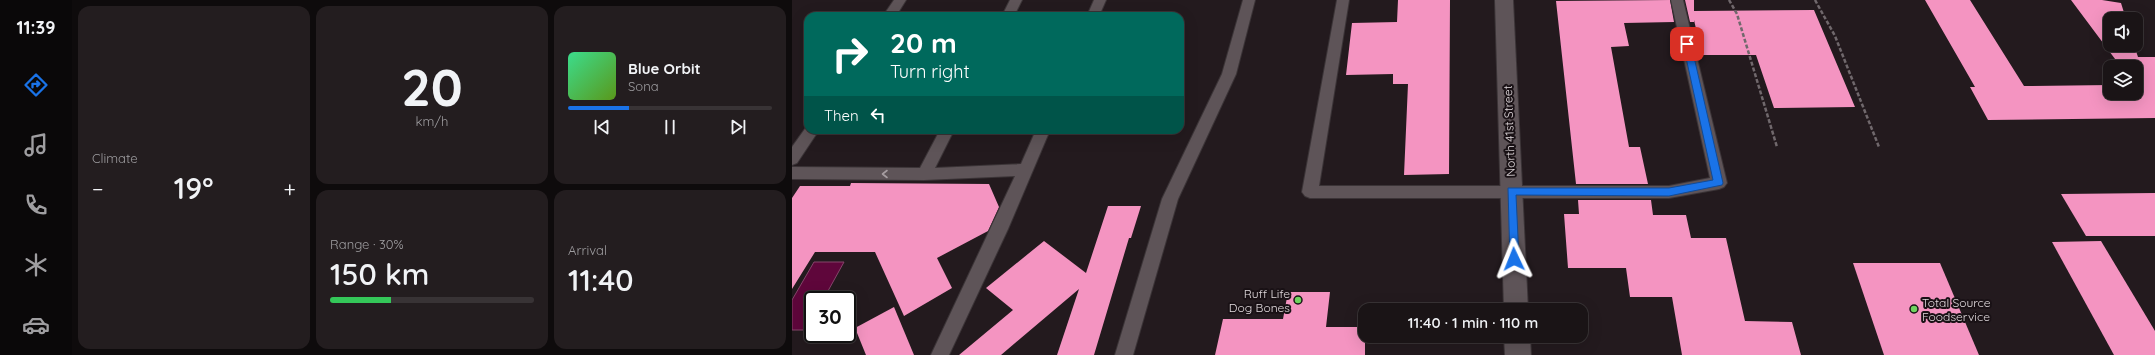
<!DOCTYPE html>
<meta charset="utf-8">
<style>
:root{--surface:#1a1416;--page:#231d1f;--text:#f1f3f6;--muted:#9f9ea1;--line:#383335;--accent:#1a73e8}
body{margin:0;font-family:Quicksand,sans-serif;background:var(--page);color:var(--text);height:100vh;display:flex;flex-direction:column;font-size:15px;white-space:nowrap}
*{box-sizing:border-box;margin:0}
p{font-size:13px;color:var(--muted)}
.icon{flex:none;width:22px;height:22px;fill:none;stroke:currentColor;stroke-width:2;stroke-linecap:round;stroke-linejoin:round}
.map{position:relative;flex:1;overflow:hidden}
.panel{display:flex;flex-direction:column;gap:6px;padding:6px;background:#0e0b0c;width:720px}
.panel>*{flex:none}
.banner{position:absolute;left:12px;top:12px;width:380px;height:122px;border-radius:12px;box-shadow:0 4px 16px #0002,0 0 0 1px var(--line);background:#00695c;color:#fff;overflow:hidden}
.buttons{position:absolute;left:1311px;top:12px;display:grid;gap:8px}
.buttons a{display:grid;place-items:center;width:40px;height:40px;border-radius:8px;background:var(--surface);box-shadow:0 4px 16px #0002,0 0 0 1px var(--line);font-size:20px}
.speed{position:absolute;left:12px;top:291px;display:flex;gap:8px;font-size:20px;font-weight:700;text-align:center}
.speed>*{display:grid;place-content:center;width:52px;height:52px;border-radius:50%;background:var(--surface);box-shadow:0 4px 16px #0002,0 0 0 1px var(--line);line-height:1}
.speed .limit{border:2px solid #111;border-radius:6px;background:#fff;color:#111}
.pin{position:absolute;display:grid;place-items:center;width:34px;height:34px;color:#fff;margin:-17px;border-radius:8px;box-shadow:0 2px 6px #0006}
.me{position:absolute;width:44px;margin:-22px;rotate:358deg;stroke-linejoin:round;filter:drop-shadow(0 0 3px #0008)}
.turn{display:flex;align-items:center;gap:14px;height:84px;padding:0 20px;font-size:18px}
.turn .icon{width:52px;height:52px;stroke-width:2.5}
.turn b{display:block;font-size:28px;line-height:34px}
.then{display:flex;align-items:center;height:38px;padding:0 20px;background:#0003;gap:8px;font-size:15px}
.big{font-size:30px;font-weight:600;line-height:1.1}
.panel .card{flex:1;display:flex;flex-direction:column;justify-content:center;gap:6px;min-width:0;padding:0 14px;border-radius:12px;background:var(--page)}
.panel .dial{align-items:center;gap:0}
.dial b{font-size:52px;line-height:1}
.song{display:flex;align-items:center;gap:12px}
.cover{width:48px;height:48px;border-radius:6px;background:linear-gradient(135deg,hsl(150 70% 55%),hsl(90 70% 35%))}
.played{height:4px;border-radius:2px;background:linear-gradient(90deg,var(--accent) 30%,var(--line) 30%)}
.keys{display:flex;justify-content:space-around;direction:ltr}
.heat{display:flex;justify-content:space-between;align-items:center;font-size:22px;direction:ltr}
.charge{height:6px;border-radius:3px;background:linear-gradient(90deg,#34c759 30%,var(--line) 0)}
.panel .tiles{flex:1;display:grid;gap:6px;grid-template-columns:repeat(3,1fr)}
.card:first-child{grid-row:span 2}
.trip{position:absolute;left:566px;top:303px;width:230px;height:40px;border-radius:12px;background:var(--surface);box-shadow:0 4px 16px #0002,0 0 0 1px var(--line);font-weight:600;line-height:40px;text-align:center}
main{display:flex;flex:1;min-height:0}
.dock{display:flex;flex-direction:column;width:72px;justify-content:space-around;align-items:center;background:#0a0809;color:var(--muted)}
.dock .icon{width:28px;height:28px}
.dock .on{color:var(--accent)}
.dock b{font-size:18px;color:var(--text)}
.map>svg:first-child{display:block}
</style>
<main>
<nav class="dock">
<b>11:39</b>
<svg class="icon on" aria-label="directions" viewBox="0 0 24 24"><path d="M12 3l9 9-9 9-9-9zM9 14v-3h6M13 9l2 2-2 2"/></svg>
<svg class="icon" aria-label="music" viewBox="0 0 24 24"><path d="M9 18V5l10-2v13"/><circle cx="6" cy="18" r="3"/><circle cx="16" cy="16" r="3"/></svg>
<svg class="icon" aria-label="phone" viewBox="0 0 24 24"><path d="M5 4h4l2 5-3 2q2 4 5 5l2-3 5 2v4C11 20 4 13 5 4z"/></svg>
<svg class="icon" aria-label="climate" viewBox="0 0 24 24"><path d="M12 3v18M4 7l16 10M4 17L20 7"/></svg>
<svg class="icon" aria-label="car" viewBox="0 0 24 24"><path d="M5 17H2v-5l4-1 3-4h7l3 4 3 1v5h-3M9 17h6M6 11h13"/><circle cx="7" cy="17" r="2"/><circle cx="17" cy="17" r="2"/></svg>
</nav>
<section class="panel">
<div class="tiles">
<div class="card"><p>Climate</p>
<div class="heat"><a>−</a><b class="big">19°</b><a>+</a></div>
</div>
<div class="card dial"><b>20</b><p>km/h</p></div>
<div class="card">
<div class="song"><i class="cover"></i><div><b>Blue Orbit</b><p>Sona</p></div></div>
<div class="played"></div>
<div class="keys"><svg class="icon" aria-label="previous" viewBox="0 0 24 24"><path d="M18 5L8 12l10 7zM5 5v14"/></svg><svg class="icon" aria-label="pause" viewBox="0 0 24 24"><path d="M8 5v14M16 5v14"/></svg><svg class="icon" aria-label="next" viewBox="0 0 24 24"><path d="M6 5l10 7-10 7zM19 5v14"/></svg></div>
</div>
<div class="card"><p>Range · 30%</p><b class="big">150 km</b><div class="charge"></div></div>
<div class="card"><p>Arrival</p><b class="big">11:40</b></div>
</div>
</section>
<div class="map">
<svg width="1363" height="355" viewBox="0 0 1363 355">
<rect width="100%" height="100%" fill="#231a1e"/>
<path fill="#5f063b" stroke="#86456b" d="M22,262h30l-21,38h-10v17l-8,13h-13v-30z"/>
<g fill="#f494c1">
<path d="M606,0h52l-1,174 -45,1 4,-91h-15v-10l-47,1 6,-52 45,-1z"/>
<path d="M878,0l4,22 -50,1 5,23 -18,1 18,100h11l8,37h-72l-20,-183z"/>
<path d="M893,0h9v11l120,-1 41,97 -81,1 -18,-53h-54l-8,-35v2h-4z"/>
<path d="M1133,0h45l54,86 86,-1v8h26v-26h-15l-50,-67h31l19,3 5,16h-16v26h24l4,12h17v61l-167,2 -18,-33h5z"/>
<path d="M59,183l138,1 10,23 -11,24 -51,27 15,30 -48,28 -29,-64h-60l-23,37v-91l8,-12h50z"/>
<path d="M1363,193v43h-69l-25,-42z"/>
<path d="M786,200h73l2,15h33l5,23h35l19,83 47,1 9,33h-119l-10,-58h-42l-4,-29h-58l-4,-54h15z"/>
<path d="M316,206h33l-10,32h-2l-35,117h-37l22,-66 -78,66h-42l54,-45 -27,-22 58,-47 42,32z"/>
<path d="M1309,241l54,90v24h-41l-62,-113z"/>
<path d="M1061,263h87l39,92h-95z"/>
<path d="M496,292h42l-4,35h39v28h-150l8,-36h60z"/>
<path d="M102,307l20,48h-48l-11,-27z"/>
</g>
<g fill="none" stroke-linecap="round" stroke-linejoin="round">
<g stroke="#3b3437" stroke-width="2">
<g id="service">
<path d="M102,0h12l-10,16h-13z"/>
<path d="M218,0h12l-8,16h-12z"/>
<path d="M302,0h12l-7,16h-12z"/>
<path d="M451,0h12l-19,74 -58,125 -45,156h-18l47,-156 60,-125z"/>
<path d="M545,0h12l-30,186h350l41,-8 -39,-178h12l44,183 -3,4 -5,2 -50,9h-359l-5,-2 -3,-4z"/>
<path d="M15,126l1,4h11l-22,33 -5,2v-18z"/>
<path d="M148,130h14l-19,38 86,-4 15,-34h14l-42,99 -59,126h-18l84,-179 -91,4 -132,-1v-12l128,1z"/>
</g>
</g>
<g stroke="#3b3437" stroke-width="2">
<g id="minor">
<path d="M703,0h18l15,310h-24z"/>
<path d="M712,336h26l1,19h-26z"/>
</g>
</g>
<g stroke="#70686c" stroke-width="2.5" stroke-dasharray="4 2" stroke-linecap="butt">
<path d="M937,0l8,14 40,133"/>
<path d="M1023,0l20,36 44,111"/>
</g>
<use href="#service" fill="#5e5458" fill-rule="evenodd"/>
<use href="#minor" fill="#5e5458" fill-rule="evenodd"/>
</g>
<defs><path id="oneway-chevron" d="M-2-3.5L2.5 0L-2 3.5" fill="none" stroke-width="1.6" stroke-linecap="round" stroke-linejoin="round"/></defs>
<use stroke="#a69da1" href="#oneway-chevron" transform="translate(93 174) rotate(-180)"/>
<path fill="#1a73e8" stroke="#114b97" d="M895,41l4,3 32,139 -1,2 -53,11 -153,-1 3,64 -2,3h-7l-2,-74h161l44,-8 -30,-136z"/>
<g fill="#6fd35f" stroke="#191115" stroke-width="1.5">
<circle cx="506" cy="300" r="4"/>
<circle cx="1122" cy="309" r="4"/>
</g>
<g text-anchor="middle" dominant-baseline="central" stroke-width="4" stroke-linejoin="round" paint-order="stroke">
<g font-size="12" fill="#e0d9dc" stroke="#191115">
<text transform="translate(717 131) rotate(-92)">North 41st Street</text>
</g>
<g font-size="12" fill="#e0d9dc" stroke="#191115" text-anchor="end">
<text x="498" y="293">Ruff Life<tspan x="498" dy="14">Dog Bones</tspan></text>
<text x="1130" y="302" text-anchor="start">Total Source<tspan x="1130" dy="14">Foodservice</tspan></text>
</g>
</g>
</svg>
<div class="buttons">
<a><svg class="icon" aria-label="sound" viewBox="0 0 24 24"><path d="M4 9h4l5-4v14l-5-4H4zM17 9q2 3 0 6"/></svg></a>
<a><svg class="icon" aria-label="layers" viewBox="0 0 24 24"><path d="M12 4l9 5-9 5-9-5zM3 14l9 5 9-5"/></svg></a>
</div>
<div class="speed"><div class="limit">30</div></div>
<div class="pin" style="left:895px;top:44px;background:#d93025"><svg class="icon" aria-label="arrive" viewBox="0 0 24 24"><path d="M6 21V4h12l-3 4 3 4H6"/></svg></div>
<svg class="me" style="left:722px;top:259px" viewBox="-20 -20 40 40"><path d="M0-17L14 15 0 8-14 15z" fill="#1a73e8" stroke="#fff" stroke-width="4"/></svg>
<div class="trip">11:40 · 1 min · 110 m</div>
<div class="banner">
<div class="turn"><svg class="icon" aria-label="right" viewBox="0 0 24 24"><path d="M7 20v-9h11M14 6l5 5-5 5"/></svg><div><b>20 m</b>Turn right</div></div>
<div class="then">Then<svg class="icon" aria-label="left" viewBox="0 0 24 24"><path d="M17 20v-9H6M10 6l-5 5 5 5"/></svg></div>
</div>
</div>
</main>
